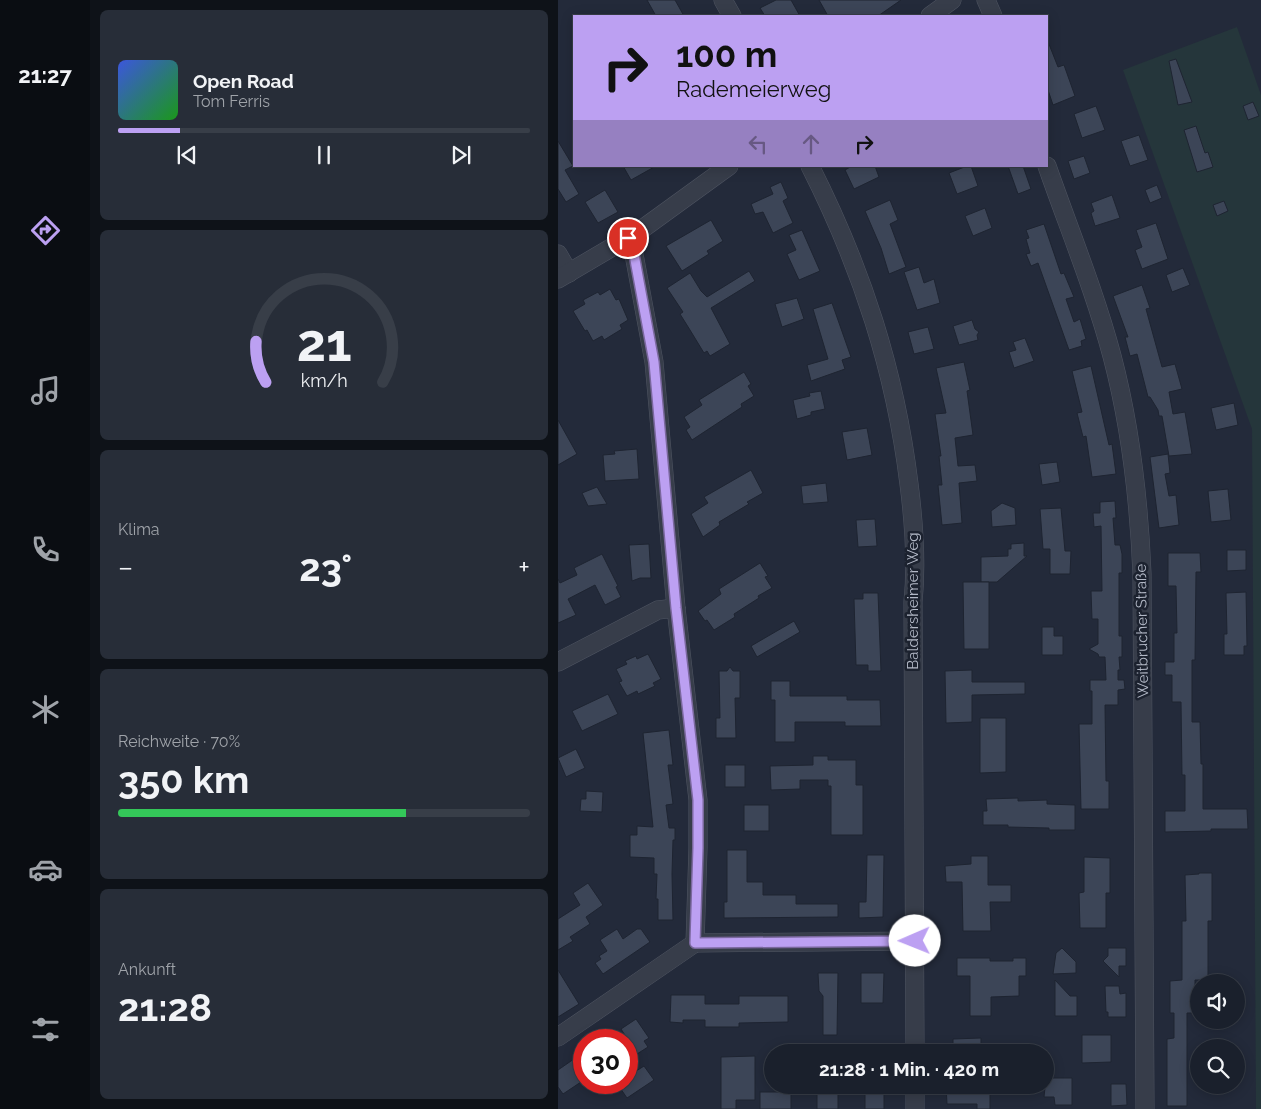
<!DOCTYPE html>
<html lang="de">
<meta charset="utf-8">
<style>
:root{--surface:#1a202c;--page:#272d38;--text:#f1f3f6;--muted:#9fa3a9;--line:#383e48;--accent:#bca0f2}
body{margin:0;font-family:Raleway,sans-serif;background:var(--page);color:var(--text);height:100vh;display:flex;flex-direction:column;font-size:19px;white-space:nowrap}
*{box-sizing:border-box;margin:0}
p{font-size:16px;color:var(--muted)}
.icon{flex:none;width:28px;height:28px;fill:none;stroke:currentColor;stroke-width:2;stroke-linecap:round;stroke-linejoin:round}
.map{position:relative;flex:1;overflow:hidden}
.side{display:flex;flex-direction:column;gap:10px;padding:10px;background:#0e1218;width:468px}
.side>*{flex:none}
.banner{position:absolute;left:15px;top:15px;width:475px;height:152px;border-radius:0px;box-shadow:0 2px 12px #0003,0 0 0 1px var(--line);background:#bca0f2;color:#111;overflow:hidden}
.fabs{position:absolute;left:632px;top:974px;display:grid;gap:10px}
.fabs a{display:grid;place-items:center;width:55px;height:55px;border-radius:50%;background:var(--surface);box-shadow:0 2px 12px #0003,0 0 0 1px var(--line);font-size:25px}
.speed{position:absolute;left:15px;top:1029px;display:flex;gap:10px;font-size:25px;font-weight:700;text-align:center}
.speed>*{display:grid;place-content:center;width:65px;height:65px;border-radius:50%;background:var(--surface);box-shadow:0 2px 12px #0003,0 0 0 1px var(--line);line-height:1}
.speed .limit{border:8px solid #d22;background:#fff;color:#111}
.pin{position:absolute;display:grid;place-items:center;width:42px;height:42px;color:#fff;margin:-21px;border:2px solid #fff;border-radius:50%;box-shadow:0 1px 5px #0007}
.me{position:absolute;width:55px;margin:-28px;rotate:269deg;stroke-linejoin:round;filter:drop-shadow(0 0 4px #0008)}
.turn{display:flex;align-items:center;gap:18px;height:105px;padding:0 20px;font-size:22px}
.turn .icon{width:65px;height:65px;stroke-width:2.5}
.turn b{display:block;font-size:35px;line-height:42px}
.lanes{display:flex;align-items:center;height:48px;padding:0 20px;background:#0003;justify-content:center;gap:25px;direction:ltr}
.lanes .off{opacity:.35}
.big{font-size:38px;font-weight:700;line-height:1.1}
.side .card{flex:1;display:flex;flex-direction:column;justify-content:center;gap:8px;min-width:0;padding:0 18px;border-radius:8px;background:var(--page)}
.side .dial{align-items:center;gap:0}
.dial svg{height:130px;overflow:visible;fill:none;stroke:var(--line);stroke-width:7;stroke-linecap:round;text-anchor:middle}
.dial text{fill:var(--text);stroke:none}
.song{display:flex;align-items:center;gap:15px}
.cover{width:60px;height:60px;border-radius:8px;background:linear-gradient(135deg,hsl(230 70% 55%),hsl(120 70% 35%))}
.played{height:5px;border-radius:2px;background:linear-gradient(90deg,var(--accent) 15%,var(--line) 15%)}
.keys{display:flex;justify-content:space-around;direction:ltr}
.heat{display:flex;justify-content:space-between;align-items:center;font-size:28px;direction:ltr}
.charge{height:8px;border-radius:4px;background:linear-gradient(90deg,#34c759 70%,var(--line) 0)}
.trip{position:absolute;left:206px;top:1044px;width:290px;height:50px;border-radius:25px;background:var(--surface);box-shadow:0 2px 12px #0003,0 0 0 1px var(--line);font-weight:700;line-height:50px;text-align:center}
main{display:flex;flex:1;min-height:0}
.menu{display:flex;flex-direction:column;width:90px;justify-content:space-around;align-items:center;background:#0a0d12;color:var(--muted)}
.menu .icon{width:35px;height:35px}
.menu .current{color:var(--accent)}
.menu b{font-size:22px;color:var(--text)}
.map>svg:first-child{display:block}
</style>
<main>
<nav class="menu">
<b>21:27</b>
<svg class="icon current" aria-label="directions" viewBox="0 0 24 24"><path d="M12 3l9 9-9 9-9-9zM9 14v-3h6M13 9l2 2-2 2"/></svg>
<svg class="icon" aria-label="music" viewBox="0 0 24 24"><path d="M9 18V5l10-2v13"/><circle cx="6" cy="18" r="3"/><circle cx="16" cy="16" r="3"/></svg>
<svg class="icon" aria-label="phone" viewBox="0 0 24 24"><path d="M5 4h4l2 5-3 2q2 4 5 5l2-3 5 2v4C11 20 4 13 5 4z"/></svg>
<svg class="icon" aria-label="climate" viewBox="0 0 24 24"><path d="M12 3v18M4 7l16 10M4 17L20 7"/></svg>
<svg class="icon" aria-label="car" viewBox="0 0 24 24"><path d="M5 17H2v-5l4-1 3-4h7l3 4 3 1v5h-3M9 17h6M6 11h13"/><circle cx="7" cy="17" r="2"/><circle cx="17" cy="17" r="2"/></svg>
<svg class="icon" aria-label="filters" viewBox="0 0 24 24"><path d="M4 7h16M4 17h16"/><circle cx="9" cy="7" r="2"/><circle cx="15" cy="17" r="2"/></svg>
</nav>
<section class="side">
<div class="card">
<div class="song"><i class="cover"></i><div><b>Open Road</b><p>Tom Ferris</p></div></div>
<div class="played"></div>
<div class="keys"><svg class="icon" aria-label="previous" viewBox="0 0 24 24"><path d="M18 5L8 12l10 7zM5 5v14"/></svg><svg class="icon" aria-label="pause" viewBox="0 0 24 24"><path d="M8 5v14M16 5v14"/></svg><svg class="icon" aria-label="next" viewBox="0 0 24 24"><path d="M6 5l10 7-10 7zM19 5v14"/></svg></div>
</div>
<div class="card dial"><svg viewBox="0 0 100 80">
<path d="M14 69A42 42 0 1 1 86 69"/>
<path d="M14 69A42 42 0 0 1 8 44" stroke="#bca0f2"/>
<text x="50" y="56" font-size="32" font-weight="700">21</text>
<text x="50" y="72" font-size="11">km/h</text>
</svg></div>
<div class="card"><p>Klima</p>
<div class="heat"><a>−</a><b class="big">23°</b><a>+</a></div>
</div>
<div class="card"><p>Reichweite · 70%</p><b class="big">350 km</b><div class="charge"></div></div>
<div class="card"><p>Ankunft</p><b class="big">21:28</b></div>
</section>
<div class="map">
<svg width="704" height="1109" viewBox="0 0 704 1109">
<rect width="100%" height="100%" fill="#232a3a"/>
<path fill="#25363b" d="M679,27l24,68v1014h-5l-4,-680 -129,-359z"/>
<g fill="#3c4557" stroke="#1e2431">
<path d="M89,0h28l9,16h-28z"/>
<path d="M218,0h15l9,16h-35l-5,-8z"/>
<path d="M261,0h82l-23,16h-50z"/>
<path d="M489,39l11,28 6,-2 11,31 -22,9 -6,-18z"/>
<path d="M618,59l16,43 -14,3 -9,-44z"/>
<path d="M695,102l6,14 -11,4 -5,-14z"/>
<path d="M538,106l9,24 -23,8 -8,-24z"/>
<path d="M638,126l9,27 3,-1 5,15 -16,5 -13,-42z"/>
<path d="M581,135l9,25 -18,6 -9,-25z"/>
<path d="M0,141l15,25 -8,4 14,24 -13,8 -8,-13z"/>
<path d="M526,156l6,17 -16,6 -6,-18z"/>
<path d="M65,166h33l-25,14z"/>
<path d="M294,166h23l4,11 -25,12 -9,-19z"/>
<path d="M409,166h4l7,20 -21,8 -8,-21z"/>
<path d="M450,166h15l8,23 -13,5z"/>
<path d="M223,182l7,16 -5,3 10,22 -20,10 -10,-21 -8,2 -4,-10 22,-10 -3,-7z"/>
<path d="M599,185l5,13 -12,5 -5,-13z"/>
<path d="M47,190l13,22 -20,11 -13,-21z"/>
<path d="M554,195l8,23 -25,8 -4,-13 3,-2 -3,-8z"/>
<path d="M332,200l8,20 -8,4 16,43 -17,7 -8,-26 -16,-37z"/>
<path d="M666,201l4,10 -11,5 -4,-11z"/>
<path d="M427,208l7,20 -19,8 -8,-20z"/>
<path d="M153,220l12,21 -16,10 2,3 -27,17 -16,-25z"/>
<path d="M598,223l12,36 -26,10 -7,-19 7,-3 -6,-17z"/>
<path d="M486,224l17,50 3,-1 10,24 -8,2 8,23 6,-3 6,20 -5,2 1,5 -13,4 -31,-87 -7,3 -5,-12 4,-1 -4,-14 3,-1 -3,-8z"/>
<path d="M244,230l18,41 -21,9 -12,-26 9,-4 -7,-15z"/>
<path d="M361,267l5,16 10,-4 6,24 -23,7 -13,-38z"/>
<path d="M625,268l7,17 -18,7 -6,-17z"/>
<path d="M191,271l6,10 -44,27 19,36 -20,12 -3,-5 -3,2 -14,-23 -10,-16 3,-2 -16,-24 23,-15 11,18 6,6z"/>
<path d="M584,285l8,23 -4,1 16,58 13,-3 7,25 -13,3 4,22 12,-2 7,42 -23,2 -7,-40h-3l-1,-6 -8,-13h-2l-11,-43 -7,2 -5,-19h3l-15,-41z"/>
<path d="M52,289l6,11 3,-1 9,21 -8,5 2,4 -18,11 -2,-4 -9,5 -6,-11 -2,1 -12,-20 12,-7 -2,-4 15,-8 2,3z"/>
<path d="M239,298l7,21 -22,8 -7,-23z"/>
<path d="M274,303l19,54 -9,3 3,9 -34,12 -4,-16 21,-6 -15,-50z"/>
<path d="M414,320l3,9 4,3 -2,3 1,5 -19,5 -6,-19z"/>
<path d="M370,327l6,22 -20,5 -6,-22z"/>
<path d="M467,338l9,23 -20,7 -5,-16 7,-2 -3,-8z"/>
<path d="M406,362l6,28 -3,1 6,44 -18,3 3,28 17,-1 2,16 -18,2 3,40 -20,2 -4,-40h4l-3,-29h2l-6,-42 11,-1 -10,-45z"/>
<path d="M533,366l18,79 3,-1 4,30 -24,3 -6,-41 -3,1 -6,-24 5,-1 -10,-41z"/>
<path d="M186,372l7,12 -3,2 6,10 -13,8 1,3 -50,33 -6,-10 4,-3 -6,-10 18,-12 -3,-5z"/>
<path d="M263,391l4,18 -14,3v3l-14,4 -4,-19 17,-4 -1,-3z"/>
<path d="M676,403l4,22 -22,5 -5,-22z"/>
<path d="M0,420l19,34 -19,11z"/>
<path d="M309,428l5,27 -25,5 -5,-28z"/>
<path d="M79,449l2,30 -34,2 -2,-26 12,-1 -1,-3z"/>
<path d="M610,454l2,19 -5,1 4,22 7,-1 3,30 -20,3 -9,-71z"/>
<path d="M499,462l3,20 -18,3 -3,-21z"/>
<path d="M193,470l12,23 -16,9 2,2 -30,18 1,3 -17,12 -12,-23 17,-11 -4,-6z"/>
<path d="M268,483l2,19 -25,2 -2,-18z"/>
<path d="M39,487l10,17 -19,2 -6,-13z"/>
<path d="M670,489l3,31 -20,2 -3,-31z"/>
<path d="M557,501l1,17h-3l2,27h5l2,9v19h-3v63h3v21h-3l1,13h-2v10h6l1,9 -7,1v15h-13l1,76h3v28h-28l-2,-85h13v-33h-2v-11h16l-1,-23h-6l-1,-3 -9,-5 9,-5v-25h-6l-1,-28h11l-1,-65 -7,1 -1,-14h7v-11z"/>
<path d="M444,503l13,5 1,17 -24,2 -1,-16z"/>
<path d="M503,508l4,43h6l-1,23h-20v-25h-7l-3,-40z"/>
<path d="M317,519l2,27 -19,1 -2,-27z"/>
<path d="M466,543v13h3l-30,26h-16v-25l27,-1v-7h3v-5z"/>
<path d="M91,544l2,34h-11l-8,3 -3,-36z"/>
<path d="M669,550h19v20l-19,1z"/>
<path d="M610,553h32l1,19h-5l-1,88h-3v62h8l1,42h2v45h44l1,20h-37v2l-46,1v-21h20v-36h-3l-1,-73h-9v-27h-7v-13h9v-29h3l-1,-47h-8z"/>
<path d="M44,554l16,32 -2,1 5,10 -16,8 -10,-20 -27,14 8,16 -18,8v-44l2,4 17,-8 -3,-7z"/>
<path d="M202,563l8,13 -3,1 7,11 -14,8 1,2 -25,16 1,3 -21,13 -7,-10 -2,1 -7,-10 23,-17 -2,-5z"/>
<path d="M405,582h26v67h-25z"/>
<path d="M688,592l1,54h-3v9h-20v-21h3l-1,-41z"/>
<path d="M305,593h15l3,78h-13v-6h-12l-2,-66h9z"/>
<path d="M236,621l6,11 -43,25 -6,-11z"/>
<path d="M484,627h12v9h9v19h-21z"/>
<path d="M90,654l13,25 -8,4 2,3 -17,8 -1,-3 -10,5 -8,-14 3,-1 -6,-12 11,-5 -2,-3 11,-5 1,3z"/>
<path d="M172,667l3,4h7v27h-5l1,40h-20v-20h4l-1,-47h8z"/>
<path d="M414,670v12h53v12l-53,1v27l-26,1 -1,-52z"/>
<path d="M213,681h19v15h57v4h33l1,26h-36v-4h-50v20h-20v-42h-4z"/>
<path d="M50,694l10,20 -36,17 -10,-20z"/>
<path d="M422,718h26v54l-26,1z"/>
<path d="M111,730l4,35h-5l5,39 -7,1 3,23h6v12h-2l-1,34 1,46h-15v-21h-2l1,-25h-3v-16l-24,-1v-22h7v-9l16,1 -10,-94z"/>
<path d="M18,749l9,19 -19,9 -8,-19z"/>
<path d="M255,756h15v4h28v25h7v50h-32v-49h-3v-6h-28v9l-29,1 -1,-24 43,-1z"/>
<rect x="167" y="765" width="20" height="22"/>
<path d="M28,791l17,1 -1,20 -22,-1 1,-12h5z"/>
<path d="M460,798v3l29,-1v4l28,1v25h-26v-2l-41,-1v-2h-25v-14h4l-1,-12z"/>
<rect x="186" y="805" width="25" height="26"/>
<path d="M169,850h20v32h16v13h33v9h42v13l-114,1v-16h3z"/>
<path d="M309,855h17l-1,62 -24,1v-16h7z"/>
<path d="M413,856h17v29h23v17h-21l1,29h-28l-1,-49h-16l-1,-16 26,-2z"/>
<path d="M526,857l26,1v35h-4v35h-26l-1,-35 5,-1z"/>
<path d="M641,873h13v48h-4v59h-13v33h-8v93h-20v-67l7,-1v-25h-4v-32l12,-1v-59h4l-1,-46 14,-1z"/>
<path d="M30,883l15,22 -17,12 4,7 -20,13 3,4 -15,9v-31l22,-14 -7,-12z"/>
<path d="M59,929l6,10 14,-10h4l9,13 -47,32 -8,-11 6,-4 -2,-3 8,-5 -7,-11z"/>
<path d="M504,948l14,14v11l-23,1 3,-21z"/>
<path d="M550,948h18v18h-7v11l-16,-16 5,-5z"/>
<path d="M399,958h33v3h23v-3h13v18h-7v20l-28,1v19h-21v-40h-13z"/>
<path d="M0,970l21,34 -21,13z"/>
<path d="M260,973h20l-1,62h-14v-39l-4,-5z"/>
<path d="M303,973h23l-1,30h-22z"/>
<path d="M497,980l15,16h7v20h-22z"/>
<path d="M547,986h14l1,8 6,-1v24h-18v-5h-2z"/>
<path d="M113,995h34v9h34v-8h49v26l-49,1v4h-34v-7h-22v3l-13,-1z"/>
<path d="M78,1019l13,19 -5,3 4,6 -11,7 -16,-25z"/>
<path d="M524,1035h29v27l-29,1z"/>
<path d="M423,1038v14h-28v-13z"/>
<path d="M26,1052v28l-21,14 -5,-7v-17z"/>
<path d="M197,1056v44h-19v9h-15v-52z"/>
<path d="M86,1066l10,14 -27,18 -11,-16h11v-5z"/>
<path d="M488,1078h26v27h-17l-1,-8h-10z"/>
<path d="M553,1084h15l1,21 -16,1z"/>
<path d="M388,1085h41v9h3v15h-13v-5h-30z"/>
<rect x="202" y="1092" width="31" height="17"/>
<path d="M280,1092v17h-21v-16z"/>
<rect x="307" y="1092" width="19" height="17"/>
</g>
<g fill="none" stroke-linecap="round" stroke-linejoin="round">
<g stroke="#4f5562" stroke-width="19">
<g id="minor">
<path d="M165,0l9,16"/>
<path d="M428,0l7,16"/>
<path d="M372,16l22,-16"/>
<path d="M252,166c52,103 85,204 99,318 5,39 8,79 4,118l2,450"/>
<path d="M489,166c22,63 48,126 65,190 19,72 27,144 30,218l3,535"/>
<path d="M70,238l5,11 21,113 22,246 22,192v48l-3,95"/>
<path d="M0,254l11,19"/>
<path d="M0,279l80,-47 91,-66"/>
<path d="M0,662l100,-52 18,-2"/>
<path d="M137,943l220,-2"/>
<path d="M0,1037l137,-94"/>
<path d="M357,1085v24"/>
</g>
</g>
<use href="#minor" stroke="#373d4a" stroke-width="18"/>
</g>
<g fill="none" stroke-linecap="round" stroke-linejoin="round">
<g stroke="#7a689d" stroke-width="12">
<path id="route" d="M70,238l5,11 21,113 22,246 22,192v48l-3,95 220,-2"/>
</g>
<use href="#route" stroke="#bca0f2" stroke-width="9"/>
</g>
<g text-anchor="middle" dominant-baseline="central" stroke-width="5" stroke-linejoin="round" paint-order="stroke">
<g font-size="15" fill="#b2b8c6" stroke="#1c222f">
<text transform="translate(355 601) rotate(-90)">Baldersheimer Weg</text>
<text transform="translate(584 631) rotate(-91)">Weitbrucher Straße</text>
</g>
</g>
</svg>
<div class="fabs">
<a><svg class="icon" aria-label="sound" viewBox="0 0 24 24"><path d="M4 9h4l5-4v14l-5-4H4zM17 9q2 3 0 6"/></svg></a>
<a><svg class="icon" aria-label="search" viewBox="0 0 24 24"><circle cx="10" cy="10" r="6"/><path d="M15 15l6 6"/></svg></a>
</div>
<div class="speed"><div class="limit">30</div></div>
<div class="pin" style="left:70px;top:238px;background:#d93025"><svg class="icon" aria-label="arrive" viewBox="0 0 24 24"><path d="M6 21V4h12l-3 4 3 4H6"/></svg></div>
<svg class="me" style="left:357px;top:941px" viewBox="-20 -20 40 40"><circle r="19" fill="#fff"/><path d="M0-13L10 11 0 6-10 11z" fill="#bca0f2"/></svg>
<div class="trip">21:28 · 1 Min. · 420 m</div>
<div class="banner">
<div class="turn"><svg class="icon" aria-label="right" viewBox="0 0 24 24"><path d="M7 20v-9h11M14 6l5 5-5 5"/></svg><div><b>100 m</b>Rademeierweg</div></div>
<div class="lanes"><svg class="icon off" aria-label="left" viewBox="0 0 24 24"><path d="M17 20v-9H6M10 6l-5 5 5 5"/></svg><svg class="icon off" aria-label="ahead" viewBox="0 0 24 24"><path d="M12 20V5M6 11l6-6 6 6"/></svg><svg class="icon" aria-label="right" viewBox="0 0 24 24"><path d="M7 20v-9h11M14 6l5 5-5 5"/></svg></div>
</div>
</div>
</main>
